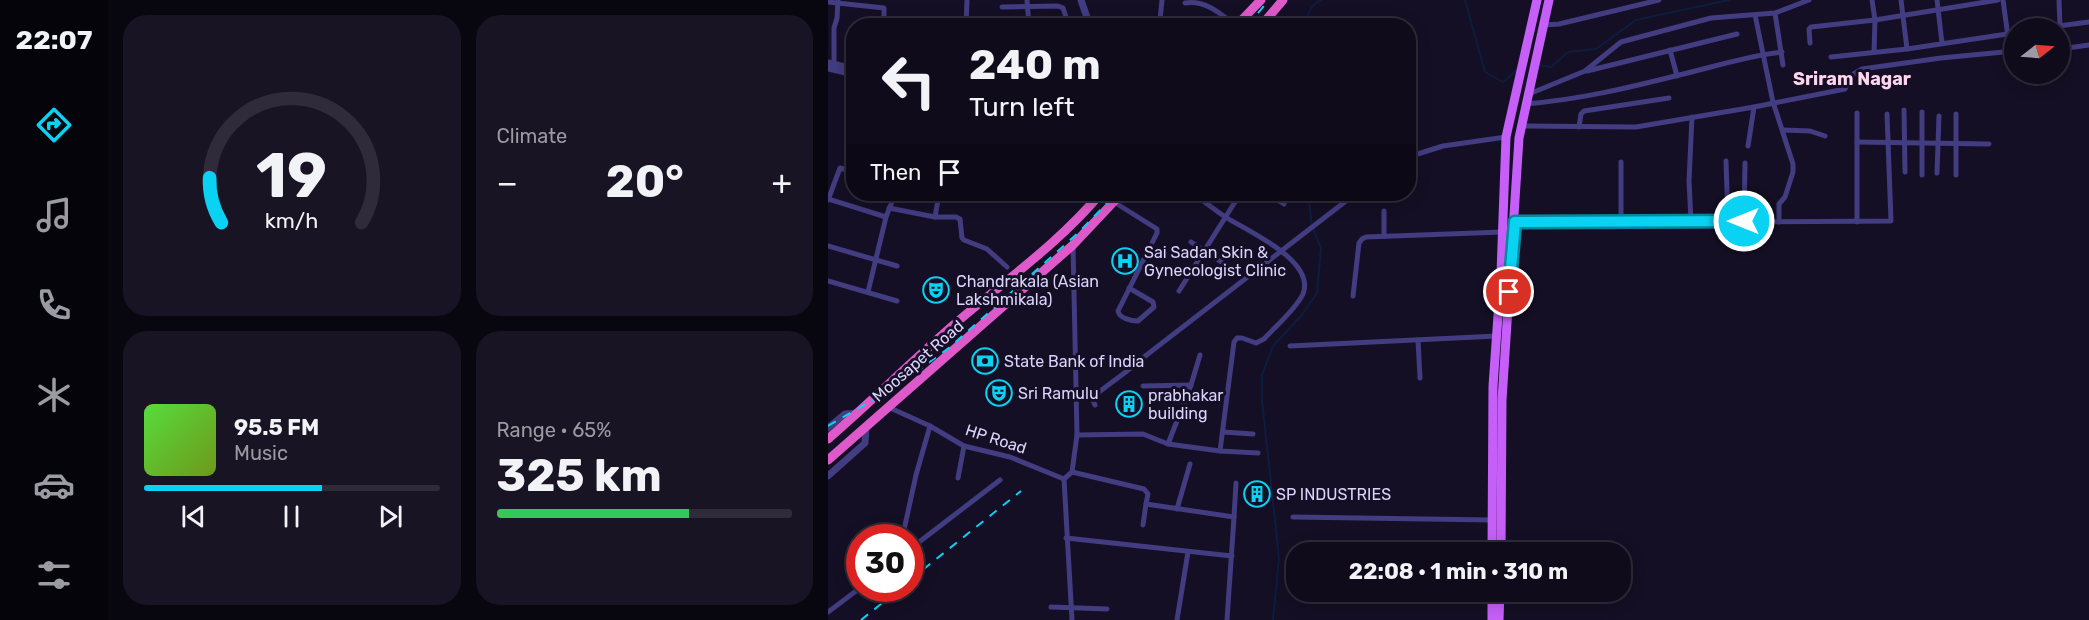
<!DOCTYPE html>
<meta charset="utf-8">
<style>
:root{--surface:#0f0b1b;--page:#181424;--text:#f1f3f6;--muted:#9b9ba3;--line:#2f2b3a;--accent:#0ad2f3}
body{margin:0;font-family:Rubik,sans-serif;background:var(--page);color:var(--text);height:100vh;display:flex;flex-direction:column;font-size:22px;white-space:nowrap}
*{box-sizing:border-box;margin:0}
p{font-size:20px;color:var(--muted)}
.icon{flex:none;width:33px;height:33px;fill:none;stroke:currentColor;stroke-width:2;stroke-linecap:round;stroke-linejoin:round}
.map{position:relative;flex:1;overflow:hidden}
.details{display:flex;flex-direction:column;gap:15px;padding:15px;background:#08060f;width:720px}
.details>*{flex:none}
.top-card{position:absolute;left:18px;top:18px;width:570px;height:183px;border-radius:24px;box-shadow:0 3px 15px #0003,0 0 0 2px var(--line);background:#0f0b1b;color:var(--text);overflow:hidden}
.needle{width:39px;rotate:73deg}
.fabs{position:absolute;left:1176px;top:18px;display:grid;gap:12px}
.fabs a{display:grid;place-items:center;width:66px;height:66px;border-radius:50%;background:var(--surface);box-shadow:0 3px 15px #0003,0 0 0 2px var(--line);font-size:30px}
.speed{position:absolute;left:18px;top:524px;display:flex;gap:12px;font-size:30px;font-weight:700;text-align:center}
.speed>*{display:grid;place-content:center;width:78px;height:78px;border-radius:50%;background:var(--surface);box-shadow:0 3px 15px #0003,0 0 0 2px var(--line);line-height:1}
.speed .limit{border:9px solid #d22;background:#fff;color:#111}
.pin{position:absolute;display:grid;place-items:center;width:51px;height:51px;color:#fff;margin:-26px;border:3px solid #fff;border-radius:50%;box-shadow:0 2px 6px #0007}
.me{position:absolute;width:66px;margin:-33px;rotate:270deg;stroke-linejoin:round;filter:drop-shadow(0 0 4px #0008)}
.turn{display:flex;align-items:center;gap:21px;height:126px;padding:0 24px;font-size:27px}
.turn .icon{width:78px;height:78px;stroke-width:2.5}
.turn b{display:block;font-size:42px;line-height:51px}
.then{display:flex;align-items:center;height:57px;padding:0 24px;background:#0003;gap:12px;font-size:22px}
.big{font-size:45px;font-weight:700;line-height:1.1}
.details .widget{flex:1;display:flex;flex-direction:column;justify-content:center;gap:9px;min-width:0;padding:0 21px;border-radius:24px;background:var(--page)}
.details .dial{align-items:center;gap:0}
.dial svg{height:156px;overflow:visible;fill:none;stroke:var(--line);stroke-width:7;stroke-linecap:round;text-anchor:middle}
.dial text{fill:var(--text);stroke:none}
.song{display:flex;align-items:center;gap:18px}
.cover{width:72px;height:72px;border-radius:9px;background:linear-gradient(135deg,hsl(110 70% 55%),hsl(80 70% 35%))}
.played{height:6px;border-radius:3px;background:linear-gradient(90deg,var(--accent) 60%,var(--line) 60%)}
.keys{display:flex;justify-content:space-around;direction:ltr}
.heat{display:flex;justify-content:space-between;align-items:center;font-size:33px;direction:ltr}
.charge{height:9px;border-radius:4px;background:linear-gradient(90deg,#34c759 65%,var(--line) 0)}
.details .tiles{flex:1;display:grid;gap:15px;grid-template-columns:repeat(2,1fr)}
.trip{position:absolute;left:458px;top:542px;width:345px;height:60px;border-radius:24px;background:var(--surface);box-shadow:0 3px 15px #0003,0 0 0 2px var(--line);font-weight:700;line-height:60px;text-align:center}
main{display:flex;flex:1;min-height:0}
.tab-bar{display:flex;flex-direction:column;width:108px;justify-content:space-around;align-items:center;background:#06040b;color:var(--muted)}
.tab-bar .icon{width:42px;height:42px}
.tab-bar .on{color:var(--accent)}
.tab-bar b{font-size:27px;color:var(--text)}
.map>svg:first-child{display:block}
</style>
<main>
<nav class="tab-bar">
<b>22:07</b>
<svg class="icon on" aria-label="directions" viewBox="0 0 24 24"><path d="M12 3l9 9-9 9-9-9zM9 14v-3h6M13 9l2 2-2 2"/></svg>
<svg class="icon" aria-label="music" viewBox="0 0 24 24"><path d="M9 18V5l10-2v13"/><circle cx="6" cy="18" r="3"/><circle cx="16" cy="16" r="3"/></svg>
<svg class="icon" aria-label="phone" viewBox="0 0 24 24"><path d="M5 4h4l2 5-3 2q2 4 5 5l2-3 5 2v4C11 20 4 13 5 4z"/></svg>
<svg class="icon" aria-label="climate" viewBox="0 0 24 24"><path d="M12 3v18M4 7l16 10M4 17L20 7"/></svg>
<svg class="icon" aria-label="car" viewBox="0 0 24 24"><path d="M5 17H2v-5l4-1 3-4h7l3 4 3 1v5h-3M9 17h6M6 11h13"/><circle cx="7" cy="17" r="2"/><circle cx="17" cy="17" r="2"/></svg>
<svg class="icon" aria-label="filters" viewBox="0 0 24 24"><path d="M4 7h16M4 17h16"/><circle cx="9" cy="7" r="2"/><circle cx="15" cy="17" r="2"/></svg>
</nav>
<section class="details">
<div class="tiles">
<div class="widget dial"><svg viewBox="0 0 100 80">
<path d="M14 69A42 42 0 1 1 86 69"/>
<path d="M14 69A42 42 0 0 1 8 46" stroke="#0ad2f3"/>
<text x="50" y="56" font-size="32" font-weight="700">19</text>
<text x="50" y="72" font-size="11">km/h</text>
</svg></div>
<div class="widget"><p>Climate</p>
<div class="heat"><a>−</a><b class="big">20°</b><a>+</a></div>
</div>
<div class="widget">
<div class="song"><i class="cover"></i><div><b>95.5 FM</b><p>Music</p></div></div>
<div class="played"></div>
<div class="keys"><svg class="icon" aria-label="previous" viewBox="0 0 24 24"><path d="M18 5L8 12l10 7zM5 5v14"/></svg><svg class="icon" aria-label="pause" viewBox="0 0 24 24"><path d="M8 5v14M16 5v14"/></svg><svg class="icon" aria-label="next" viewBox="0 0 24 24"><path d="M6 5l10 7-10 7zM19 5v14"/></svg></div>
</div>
<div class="widget"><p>Range · 65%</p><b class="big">325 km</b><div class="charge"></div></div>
</div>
</section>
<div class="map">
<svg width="1261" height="620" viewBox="0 0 1261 620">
<rect width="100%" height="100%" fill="#140f24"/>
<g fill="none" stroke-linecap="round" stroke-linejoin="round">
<g stroke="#0c1d40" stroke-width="2">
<path d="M637,0l20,72 18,10 15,-13"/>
<path d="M479,26c0,-12 3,-21 14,-26"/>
<path d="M711,65l12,2 17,-15 28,-3 40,-29 93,-20"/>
<path d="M445,620l6,-62 -17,-158v-25l11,-29 28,-30 16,-23 4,-45 -9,-22 -4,-32"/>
</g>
<g stroke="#423c81" stroke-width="5">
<path d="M199,0l2,26"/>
<path d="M1044,0l3,20 -1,32"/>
<path d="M1073,0l6,49"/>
<path d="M1109,0l5,43"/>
<path d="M1175,0l7,52"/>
<path d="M1231,0l1,26"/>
<path d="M0,2l56,6v18"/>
<path d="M357,3c21,-3 36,11 51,23"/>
<path d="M174,7l56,-1 5,2 6,18"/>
<path d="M947,13l8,52"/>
<path d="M927,15l18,87 20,62v8l-8,25 -6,7v18"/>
<path d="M332,20l2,-20"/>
<path d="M716,25l15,-1 100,-24"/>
<path d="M138,26l1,-26"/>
<path d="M1215,28l46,-6"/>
<path d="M982,43l-1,-14 2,-2 64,-7 123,-20"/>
<path d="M1232,49l29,-4"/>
<path d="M842,50l7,26"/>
<path d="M1003,57l76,-8 107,-16"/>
<path d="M6,64v-36l3,-10 1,-18"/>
<path d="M759,71l150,-37"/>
<path d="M701,94l56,-23 36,-29 90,-24 64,-5 34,-13"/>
<path d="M697,104c52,-4 103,-16 154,-29 34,-8 68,-19 103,-23"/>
<path d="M1076,110l1,62"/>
<path d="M693,126l115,1 118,-20 91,-18 7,-14 10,-6 79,-11 73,-7"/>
<path d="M751,127l2,-13 3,-3 85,-13"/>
<path d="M955,130l27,1 15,5"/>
<path d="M1029,142l132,2"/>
<path d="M920,146l6,-39"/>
<path d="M580,157l35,-11 63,-9"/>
<path d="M898,161l2,60"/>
<path d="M1109,173l2,-57"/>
<path d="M1094,175v-63"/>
<path d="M1128,175v-61"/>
<path d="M366,194c11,8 22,17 33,24 21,13 89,43 76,76 -7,15 -28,33 -39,45l-8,4 -14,-5h-5l-3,4 -14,109"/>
<path d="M440,194l16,10"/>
<path d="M0,199l58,18"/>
<path d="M0,200l12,-32 14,4"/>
<path d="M286,202l43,27v4l-39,78c1,7 13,10 20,10l16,-14 -1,-5 -24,-14"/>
<path d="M61,208l46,9 4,-23"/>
<path d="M556,211v25"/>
<path d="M107,217h21l4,2 2,19 2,2 23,9 20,18"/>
<path d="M863,221l-2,-40 3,-64"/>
<path d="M916,221l1,-58"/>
<path d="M687,222l106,1v-61"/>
<path d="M1029,222v-109"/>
<path d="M793,223l270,-2 -4,-107"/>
<path d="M363,242l44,29"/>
<path d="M0,246l69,20"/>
<path d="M0,281l69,20"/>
<path d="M351,291l61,-97"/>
<path d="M40,292l18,-75 9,-23"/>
<path d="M525,296l6,-53 3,-4 4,-2 137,-5"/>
<path d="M590,340l2,38"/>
<path d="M462,346l207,-10"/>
<path d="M315,386l48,-1"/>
<path d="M267,405l-3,-7c17,-15 36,-26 52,-41l211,-163"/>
<path d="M60,407l42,19 34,20 46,11 54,22"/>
<path d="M395,432l30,2"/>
<path d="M249,435l66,-1 25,10 52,7 38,2"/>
<path d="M340,444l23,-59 9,-30"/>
<path d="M244,472l72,17 4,5 -2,10 88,13 -7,103"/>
<path d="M130,478l6,-32"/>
<path d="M349,509l13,-45"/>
<path d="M406,517l2,-34"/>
<path d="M465,517l199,3"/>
<path d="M315,525l3,-21"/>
<path d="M76,530l12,-55 14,-49"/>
<path d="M238,538l166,18"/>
<path d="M82,549l90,-69"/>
<path d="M223,607l56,2"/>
<path d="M0,612l32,-24"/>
<path d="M244,620l-8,-141 8,-7 5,-37 -4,-190"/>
<path d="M349,620l11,-68"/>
</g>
<g stroke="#423c81" stroke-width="7">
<path d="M253,0l9,26"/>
<path d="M0,63l26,6"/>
<path d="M0,68l26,6"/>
<path d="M0,428l17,-14 13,-1"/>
<path d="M0,476l37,-33 1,-16"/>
</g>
<g stroke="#c55ff8" stroke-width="9">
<path d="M664,552l1,-166 8,-113 5,-136 31,-137"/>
<path d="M673,552l1,-152 17,-262 30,-138"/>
<path d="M664,620v-29"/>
<path d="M671,620l1,-29"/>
</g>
<g stroke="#de5aca" stroke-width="9">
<path d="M408,26l25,-26"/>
<path d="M433,26l22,-26"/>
<path d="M0,439c44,-38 85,-79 129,-117 49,-42 102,-79 143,-128"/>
<path d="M0,460l245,-215 48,-51"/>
</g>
<g stroke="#0ad2f3" stroke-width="2" stroke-dasharray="9 8" stroke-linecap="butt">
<path d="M419,26l22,-26"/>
<path d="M0,426l72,-42 50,-37 127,-113 39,-40"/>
<path d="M82,580l111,-89"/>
<path d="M33,620l40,-32"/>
</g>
</g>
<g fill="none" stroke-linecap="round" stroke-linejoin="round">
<g stroke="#06889e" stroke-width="15">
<path id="route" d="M681,292l6,-70 229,-1"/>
</g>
<use href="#route" stroke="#0ad2f3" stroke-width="10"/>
</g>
<defs>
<g id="hospital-ring" transform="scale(1.35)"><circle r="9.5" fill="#140f24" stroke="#0ad2f3" stroke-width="1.5"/><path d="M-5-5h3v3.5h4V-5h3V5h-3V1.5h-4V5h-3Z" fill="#0ad2f3"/></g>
<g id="theatre-ring" transform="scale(1.35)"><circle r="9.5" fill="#140f24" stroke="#0ad2f3" stroke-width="1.5"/><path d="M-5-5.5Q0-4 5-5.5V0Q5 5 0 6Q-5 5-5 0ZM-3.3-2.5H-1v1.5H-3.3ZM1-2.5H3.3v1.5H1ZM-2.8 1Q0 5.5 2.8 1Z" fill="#0ad2f3"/></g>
<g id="bank-ring" transform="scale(1.35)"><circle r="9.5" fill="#140f24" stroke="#0ad2f3" stroke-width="1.5"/><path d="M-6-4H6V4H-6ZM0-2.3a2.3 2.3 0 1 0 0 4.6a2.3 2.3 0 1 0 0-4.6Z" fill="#0ad2f3"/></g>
<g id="building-ring" transform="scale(1.35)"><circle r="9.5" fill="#140f24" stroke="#0ad2f3" stroke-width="1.5"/><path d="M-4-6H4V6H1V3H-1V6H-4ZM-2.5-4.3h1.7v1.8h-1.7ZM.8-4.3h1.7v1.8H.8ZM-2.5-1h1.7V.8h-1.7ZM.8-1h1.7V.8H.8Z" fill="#0ad2f3"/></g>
</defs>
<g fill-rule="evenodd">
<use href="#hospital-ring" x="297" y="261"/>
<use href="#theatre-ring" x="108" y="290"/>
<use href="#bank-ring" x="157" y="361"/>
<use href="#theatre-ring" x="171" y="393"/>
<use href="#building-ring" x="301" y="404"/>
<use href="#building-ring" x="429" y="494"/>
</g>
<g text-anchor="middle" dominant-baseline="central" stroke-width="6" stroke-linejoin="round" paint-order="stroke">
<g font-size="16" fill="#dad4fd" stroke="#140f24" text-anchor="start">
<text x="316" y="252">Sai Sadan Skin &amp;<tspan x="316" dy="18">Gynecologist Clinic</tspan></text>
<text x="128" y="281">Chandrakala (Asian<tspan x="128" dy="18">Lakshmikala)</tspan></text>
<text x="176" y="361">State Bank of India</text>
<text x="190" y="393">Sri Ramulu</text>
<text x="320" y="395">prabhakar<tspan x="320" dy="18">building</tspan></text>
<text x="448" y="494">SP INDUSTRIES</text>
</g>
<g font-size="16" fill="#dad4fd" stroke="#140f24">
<text transform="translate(90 361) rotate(-41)">Moosapet Road</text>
<text transform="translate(168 439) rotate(18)">HP Road</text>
</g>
<g font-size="18" font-weight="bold" fill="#fdd6ed" stroke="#140f24">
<text x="1024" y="79">Sriram Nagar</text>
</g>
</g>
</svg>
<div class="fabs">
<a><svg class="needle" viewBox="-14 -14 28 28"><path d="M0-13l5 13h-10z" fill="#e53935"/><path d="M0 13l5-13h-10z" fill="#9b9ba3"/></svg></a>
</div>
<div class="speed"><div class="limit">30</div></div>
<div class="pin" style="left:681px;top:292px;background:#d93025"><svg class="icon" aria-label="arrive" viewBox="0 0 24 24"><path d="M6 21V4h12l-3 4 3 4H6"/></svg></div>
<svg class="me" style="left:916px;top:221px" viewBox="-20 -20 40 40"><circle r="17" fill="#0ad2f3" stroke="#fff" stroke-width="3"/><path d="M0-11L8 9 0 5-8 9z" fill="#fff"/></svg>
<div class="trip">22:08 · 1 min · 310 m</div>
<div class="top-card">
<div class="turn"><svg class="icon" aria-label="left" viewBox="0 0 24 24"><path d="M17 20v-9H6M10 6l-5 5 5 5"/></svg><div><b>240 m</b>Turn left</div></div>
<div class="then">Then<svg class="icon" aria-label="arrive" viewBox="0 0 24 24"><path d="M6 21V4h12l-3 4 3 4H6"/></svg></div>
</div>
</div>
</main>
